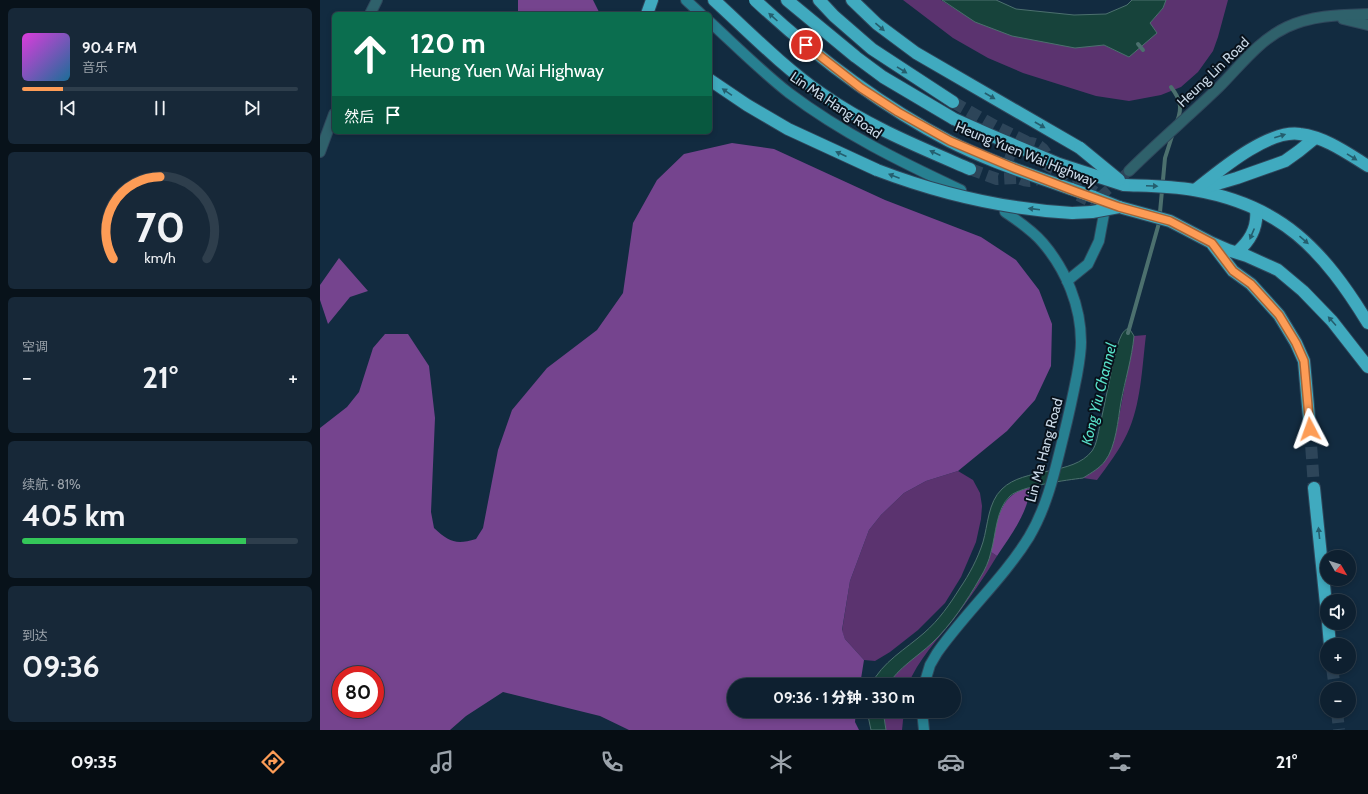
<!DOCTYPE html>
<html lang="zh">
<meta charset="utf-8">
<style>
:root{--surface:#0e2030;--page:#172838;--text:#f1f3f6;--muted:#9ba3ab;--line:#2e3e4c;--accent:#fd9c56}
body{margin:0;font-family:Cabin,"Noto Sans SC",sans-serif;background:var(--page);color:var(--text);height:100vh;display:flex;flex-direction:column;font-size:15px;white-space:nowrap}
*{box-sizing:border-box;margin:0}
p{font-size:13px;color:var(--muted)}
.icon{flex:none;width:22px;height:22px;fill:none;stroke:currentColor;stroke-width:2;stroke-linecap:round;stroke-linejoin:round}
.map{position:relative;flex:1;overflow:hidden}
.panel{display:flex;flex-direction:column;gap:8px;padding:8px;background:#08121a;width:320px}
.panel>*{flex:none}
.top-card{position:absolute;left:12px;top:12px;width:380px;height:122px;border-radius:6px;box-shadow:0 2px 6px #0003,0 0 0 1px var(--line);background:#0b6e4f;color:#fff;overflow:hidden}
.needle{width:26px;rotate:129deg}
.fabs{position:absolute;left:1000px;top:550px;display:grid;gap:8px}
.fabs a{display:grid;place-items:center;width:36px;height:36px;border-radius:50%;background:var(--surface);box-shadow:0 2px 6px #0003,0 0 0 1px var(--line);font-size:20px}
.speed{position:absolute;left:12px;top:666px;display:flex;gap:8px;font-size:20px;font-weight:700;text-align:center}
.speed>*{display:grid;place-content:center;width:52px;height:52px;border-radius:50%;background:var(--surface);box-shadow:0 2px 6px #0003,0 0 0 1px var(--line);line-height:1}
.speed .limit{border:6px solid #d22;background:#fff;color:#111}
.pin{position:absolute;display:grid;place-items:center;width:34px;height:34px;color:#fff;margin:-17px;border:2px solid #fff;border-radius:50%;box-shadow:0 1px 4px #0007}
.me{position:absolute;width:44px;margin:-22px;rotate:356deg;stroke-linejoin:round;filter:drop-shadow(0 0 3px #0008)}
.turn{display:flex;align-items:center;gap:14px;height:84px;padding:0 12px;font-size:18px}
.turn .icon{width:52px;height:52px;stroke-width:2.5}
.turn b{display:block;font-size:28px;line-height:34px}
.then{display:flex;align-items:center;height:38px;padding:0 12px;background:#0003;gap:8px;font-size:15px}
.big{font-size:30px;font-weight:800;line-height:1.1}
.panel .widget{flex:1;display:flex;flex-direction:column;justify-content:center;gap:6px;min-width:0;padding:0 14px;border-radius:6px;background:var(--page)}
.panel .dial{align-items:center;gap:0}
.dial svg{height:104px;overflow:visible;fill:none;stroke:var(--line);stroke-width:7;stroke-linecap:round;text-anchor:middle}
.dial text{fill:var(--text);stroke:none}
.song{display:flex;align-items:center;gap:12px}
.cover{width:48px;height:48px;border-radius:6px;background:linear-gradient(135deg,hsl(300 70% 55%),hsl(200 70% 35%))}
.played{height:4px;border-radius:2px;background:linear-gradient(90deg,var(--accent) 15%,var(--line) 15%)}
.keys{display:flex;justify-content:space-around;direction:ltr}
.heat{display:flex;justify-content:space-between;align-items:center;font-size:22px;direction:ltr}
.charge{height:6px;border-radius:3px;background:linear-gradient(90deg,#34c759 81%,var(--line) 0)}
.trip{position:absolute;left:407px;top:678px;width:234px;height:40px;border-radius:20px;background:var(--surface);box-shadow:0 2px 6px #0003,0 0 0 1px var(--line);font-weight:800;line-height:40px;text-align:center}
.tabs{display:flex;height:64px;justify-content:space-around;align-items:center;background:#060d13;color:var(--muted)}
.tabs .icon{width:28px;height:28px}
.tabs .current{color:var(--accent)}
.tabs b{font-size:18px;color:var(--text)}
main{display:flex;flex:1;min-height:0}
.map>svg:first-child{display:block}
</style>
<main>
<section class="panel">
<div class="widget">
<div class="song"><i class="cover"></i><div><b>90.4 FM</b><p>音乐</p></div></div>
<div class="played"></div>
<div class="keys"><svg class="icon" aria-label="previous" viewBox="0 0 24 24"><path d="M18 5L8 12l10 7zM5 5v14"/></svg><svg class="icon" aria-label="pause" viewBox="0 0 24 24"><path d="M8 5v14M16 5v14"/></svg><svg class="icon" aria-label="next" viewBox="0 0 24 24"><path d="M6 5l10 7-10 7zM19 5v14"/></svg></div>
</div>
<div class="widget dial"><svg viewBox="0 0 100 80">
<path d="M14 69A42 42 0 1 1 86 69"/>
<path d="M14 69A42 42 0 0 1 50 6" stroke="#fd9c56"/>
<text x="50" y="56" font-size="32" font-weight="700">70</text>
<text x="50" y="72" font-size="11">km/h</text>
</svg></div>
<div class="widget"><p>空调</p>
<div class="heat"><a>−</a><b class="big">21°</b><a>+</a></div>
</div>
<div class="widget"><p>续航 · 81%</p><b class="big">405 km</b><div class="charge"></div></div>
<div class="widget"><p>到达</p><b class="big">09:36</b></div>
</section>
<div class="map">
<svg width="1048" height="730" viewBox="0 0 1048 730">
<rect width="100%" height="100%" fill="#122b40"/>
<g fill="#5b336f">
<path d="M583,0h38l33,21 103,26 27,-2 25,12 21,-34 13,-15 2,-8h63l-10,37 -5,14 -15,21 -17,15 -20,8 -32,6 -33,-5 -73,-23 -35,-15 -35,-20z"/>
<path d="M826,335c-4,32 -5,70 -19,99 -8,17 -19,31 -30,46l-14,-2 8,-5 22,-29 4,-16 17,-92z"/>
<path d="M638,471l15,9 7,13 2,13 -1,13 -5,23 -15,35 -16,26 -27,27 -28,22 -15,9 -11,-1 -19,-21 -3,-8 8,-50 19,-51 12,-15 23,-22 22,-12z"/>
<path d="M671,552l6,4c-13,22 -28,43 -43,63 -17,21 -36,41 -46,66h-20c11,-18 30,-29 44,-43 26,-25 47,-56 59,-90z"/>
<path d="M563,711h21l-2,19h-16z"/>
</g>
<g fill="#75448e" fill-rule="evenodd">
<path d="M198,0h75l7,14h-82z"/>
<path d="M412,143l42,6 111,51 96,37 35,23 23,30 13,34 -1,42 -16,34 -28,31 -49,40 -32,10 -22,12 -23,22 -12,15 -19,51 -8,49 3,9 19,21 -4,25h-126v26h122l-1,11 4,8h-230l-29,-14 -97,-24 -37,24 -16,14h-130v-302l27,-21 12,-15 14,-44 12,-14h23l21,32 6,52 -4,94 3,16c15,14 22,17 42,11l7,-11 15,-78 14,-40 35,-42 50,-38 26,-37 10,-70 24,-43 27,-26zM21,675h34v34h-34z"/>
<path d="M19,258l29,33 -18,6 -22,27 -8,-24v-15z"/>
<path d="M710,488c-2,25 -19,47 -33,68l-6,-4c5,-26 7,-60 39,-64z"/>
</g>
<g fill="#17433b" stroke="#4c706e">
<path d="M622,0h54l20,9 58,6 32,-1 21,-9 5,-5h34l-3,8 -13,15 7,10 -28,24 -25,-12 -29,3 -63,-12 -37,-14z"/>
<path d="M809,328l5,8c-2,22 -9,44 -13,66 -3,17 -5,45 -16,59 -5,7 -14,12 -22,17 -16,2 -62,8 -73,18 -14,13 -14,38 -19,56 -2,9 -6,18 -11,26 -13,23 -29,47 -48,65 -15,14 -34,25 -44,42h-17c11,-23 35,-36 53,-52 15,-13 26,-29 36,-45 9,-13 18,-30 23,-46 5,-17 5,-40 19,-53 22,-22 71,-13 90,-38 5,-7 6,-18 8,-26 5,-22 9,-44 14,-65 2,-8 4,-19 8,-26 2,-3 4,-5 7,-6z"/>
<path d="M547,711h16l3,19h-15z"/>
</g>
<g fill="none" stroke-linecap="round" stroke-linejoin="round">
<g stroke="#4c706e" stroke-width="4">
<path d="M818,44l5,6"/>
<path d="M851,87c9,12 12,20 6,34"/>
<path d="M808,333l31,-110 6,-65 8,-25"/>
</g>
<path stroke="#2d4559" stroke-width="10" stroke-dasharray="10 5" stroke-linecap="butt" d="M781,196l28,-25"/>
<g stroke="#2d4559" stroke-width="10" stroke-dasharray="10 5" stroke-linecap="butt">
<circle cx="709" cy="162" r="20"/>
<path d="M730,161c4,5 8,10 14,13 11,7 32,14 39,25"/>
<path d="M758,196l12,6 14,12"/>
</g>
<g stroke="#2d4559" stroke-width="12" stroke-dasharray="12 6" stroke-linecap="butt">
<path d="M633,102l42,24 32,16"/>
<path d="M650,169l27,10 19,-1"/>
<path d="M990,429l4,59"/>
<path d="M1012,667l3,22"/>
<path d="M1017,711l2,19"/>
</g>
<g stroke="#2f475b" stroke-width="12">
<g id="street">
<path d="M50,14l7,-14"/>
<path d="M1023,19l25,6"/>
<path d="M0,152l14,-38"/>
<path d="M809,171c29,-29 60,-55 90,-84 21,-21 40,-47 68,-60 26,-12 53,-12 81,-13"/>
</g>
</g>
<g stroke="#2f475b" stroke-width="12">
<g id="secondary">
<path d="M366,0l15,14"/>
<path d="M390,22c26,24 51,49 79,71 53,40 112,69 172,97"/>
<path d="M747,281l21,-17 11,-23 5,-27"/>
<path d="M604,685l6,-20 7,-12c28,-40 66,-74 92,-116 19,-32 26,-67 35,-103 5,-20 9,-39 13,-59 2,-11 4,-22 4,-33 0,-36 -15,-72 -38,-99 -11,-13 -25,-22 -38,-31"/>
<path d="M602,711l2,19"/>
</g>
</g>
<g stroke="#2f475b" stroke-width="14">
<g id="highway">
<path d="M394,0c35,32 69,67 108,94 45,32 97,53 148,75"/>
<path d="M467,0l69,57 27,20 71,42"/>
<path d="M499,0l15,16 38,33 81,53"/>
<path d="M532,0l25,24 39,29 164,95"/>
<path d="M327,14l5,-14"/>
<path d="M390,80l37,25 41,24 89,41"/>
<path d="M804,185c23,1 47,1 70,5 88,15 129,60 174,133"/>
<path d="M751,189l23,8"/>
<path d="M880,189l37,-11 48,-17 14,-10 16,-13"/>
<path d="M875,190c24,-19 73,-61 105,-56 25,3 47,19 68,32"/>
<path d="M799,207l51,14 42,22 16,7 19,6 31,14 25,21 29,30 36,46"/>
<path d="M752,213l20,-1"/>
<path d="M893,245l20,26 18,13 28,31 17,28 8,18 6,68"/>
<path d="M917,252c13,-11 21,-24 19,-42"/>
<path d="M994,488l13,126"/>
<path d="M1008,623l2,22"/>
</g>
</g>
<use href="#street" stroke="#2f616b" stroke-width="10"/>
<use href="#secondary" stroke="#278091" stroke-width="10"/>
<use href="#highway" stroke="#40aabf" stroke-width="12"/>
<g stroke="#2f475b" stroke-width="14" stroke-linecap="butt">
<g id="highway-bridge">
<path d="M435,0c59,55 123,104 194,141 39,20 81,33 122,48"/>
<path d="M634,119l36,16 69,29 65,21"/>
<path d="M760,148l39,32"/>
<path d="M557,170c63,24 128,39 195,43"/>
<path d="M774,197l25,10"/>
<path d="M772,212l27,-5"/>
</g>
</g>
<use href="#highway-bridge" stroke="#40aabf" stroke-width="12"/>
</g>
<defs><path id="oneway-solid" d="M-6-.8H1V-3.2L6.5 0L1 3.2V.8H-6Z"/></defs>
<g fill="#245e6e">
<use href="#oneway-solid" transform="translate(453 17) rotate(-138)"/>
<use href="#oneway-solid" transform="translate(560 27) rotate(40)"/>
<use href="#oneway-solid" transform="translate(582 70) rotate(32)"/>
<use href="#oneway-solid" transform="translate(407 92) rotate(-146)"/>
<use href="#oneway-solid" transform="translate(670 96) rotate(30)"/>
<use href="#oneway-solid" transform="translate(720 125) rotate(30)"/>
<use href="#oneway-solid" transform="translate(960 136) rotate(-17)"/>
<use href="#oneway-solid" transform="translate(615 153) rotate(-156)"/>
<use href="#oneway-solid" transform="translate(521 154) rotate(-156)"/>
<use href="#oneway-solid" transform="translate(1032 157) rotate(32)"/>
<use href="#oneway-solid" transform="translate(574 176) rotate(-159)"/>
<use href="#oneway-solid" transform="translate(832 186) rotate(3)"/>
<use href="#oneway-solid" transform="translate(714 209) rotate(-173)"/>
<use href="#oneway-solid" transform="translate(932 234) rotate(113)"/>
<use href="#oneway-solid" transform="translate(984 240) rotate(41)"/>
<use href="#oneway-solid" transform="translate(1012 321) rotate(-132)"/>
<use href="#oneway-solid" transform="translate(999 533) rotate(-96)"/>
</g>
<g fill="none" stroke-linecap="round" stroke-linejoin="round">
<g stroke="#a46538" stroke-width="10">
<path id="route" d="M486,45l55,43 37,24 52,29 64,27 63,24 42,15 51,14 42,22 21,28 18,13 28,31 17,28 8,18 6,68"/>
</g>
<use href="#route" stroke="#fd9c56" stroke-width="7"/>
</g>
<g text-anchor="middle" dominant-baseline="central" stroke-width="4" stroke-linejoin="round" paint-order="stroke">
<g font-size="14" fill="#c9d8e6" stroke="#08121c">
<text transform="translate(893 72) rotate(-44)">Heung Lin Road</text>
<text transform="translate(516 105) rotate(34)">Lin Ma Hang Road</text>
<text transform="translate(706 154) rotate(22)">Heung Yuen Wai Highway</text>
<text transform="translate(724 450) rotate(-75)">Lin Ma Hang Road</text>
</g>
<g font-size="15" font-style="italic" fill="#58e1c9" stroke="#08121c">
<text transform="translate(779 394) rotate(-76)">Kong Yiu Channel</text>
</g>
</g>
</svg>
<div class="fabs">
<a><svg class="needle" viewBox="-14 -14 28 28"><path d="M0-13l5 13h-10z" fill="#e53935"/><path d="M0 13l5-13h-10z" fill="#9ba3ab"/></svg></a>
<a><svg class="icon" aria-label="sound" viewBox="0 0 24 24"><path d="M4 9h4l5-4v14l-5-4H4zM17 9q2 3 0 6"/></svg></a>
<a>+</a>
<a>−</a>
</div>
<div class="speed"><div class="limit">80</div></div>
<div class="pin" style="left:486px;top:45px;background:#d93025"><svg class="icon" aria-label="arrive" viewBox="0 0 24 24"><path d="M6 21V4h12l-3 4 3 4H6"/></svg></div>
<svg class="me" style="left:990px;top:429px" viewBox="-20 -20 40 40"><path d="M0-17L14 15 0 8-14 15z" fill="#fd9c56" stroke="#fff" stroke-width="4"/></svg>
<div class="trip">09:36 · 1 分钟 · 330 m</div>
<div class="top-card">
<div class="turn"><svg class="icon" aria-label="ahead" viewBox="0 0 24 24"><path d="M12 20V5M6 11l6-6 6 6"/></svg><div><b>120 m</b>Heung Yuen Wai Highway</div></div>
<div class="then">然后<svg class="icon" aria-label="arrive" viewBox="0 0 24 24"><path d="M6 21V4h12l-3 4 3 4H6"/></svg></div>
</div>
</div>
</main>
<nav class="tabs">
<b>09:35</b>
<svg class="icon current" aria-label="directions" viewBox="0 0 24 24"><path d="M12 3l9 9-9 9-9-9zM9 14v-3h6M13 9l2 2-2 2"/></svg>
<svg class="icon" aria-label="music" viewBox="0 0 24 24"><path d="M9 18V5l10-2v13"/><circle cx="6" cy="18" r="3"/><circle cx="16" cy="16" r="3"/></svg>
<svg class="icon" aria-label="phone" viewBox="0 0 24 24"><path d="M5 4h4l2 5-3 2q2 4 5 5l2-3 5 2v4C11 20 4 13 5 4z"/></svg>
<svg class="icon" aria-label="climate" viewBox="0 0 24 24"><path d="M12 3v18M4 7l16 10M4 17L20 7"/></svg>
<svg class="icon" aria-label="car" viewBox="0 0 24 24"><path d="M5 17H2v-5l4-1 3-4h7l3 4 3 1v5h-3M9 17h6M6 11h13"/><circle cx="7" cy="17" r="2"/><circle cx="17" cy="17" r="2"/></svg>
<svg class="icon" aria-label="filters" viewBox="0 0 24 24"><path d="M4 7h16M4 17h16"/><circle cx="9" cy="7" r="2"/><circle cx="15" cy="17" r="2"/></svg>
<b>21°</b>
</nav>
